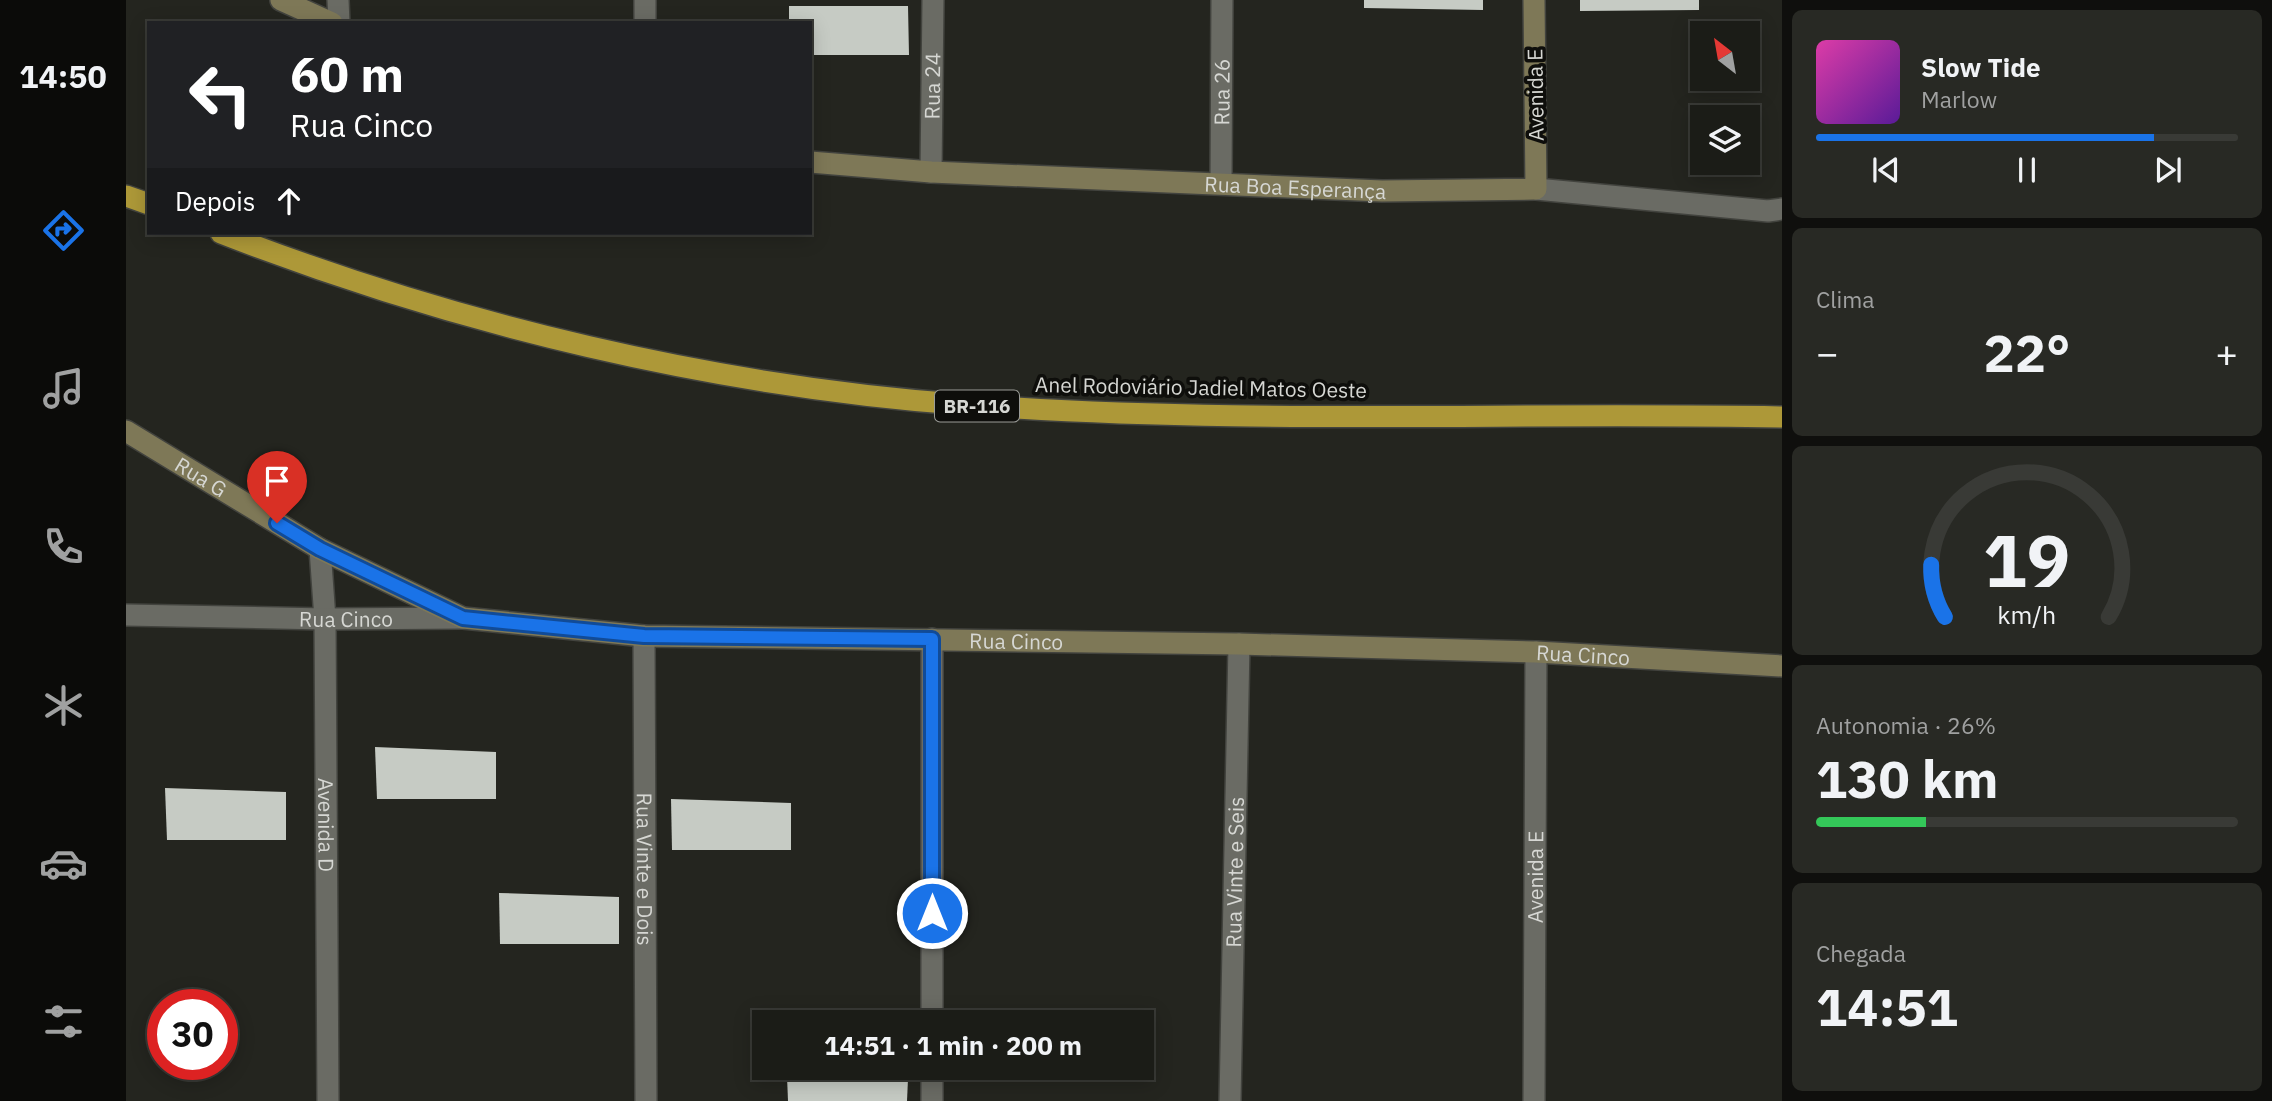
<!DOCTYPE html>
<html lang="pt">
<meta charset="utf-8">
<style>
:root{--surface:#1b1c17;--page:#282924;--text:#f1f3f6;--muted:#a0a1a1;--line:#393a36;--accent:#1a73e8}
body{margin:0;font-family:"IBM Plex Sans",sans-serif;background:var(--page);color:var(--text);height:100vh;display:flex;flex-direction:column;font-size:26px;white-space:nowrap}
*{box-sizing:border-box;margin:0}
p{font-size:23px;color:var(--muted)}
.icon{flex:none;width:38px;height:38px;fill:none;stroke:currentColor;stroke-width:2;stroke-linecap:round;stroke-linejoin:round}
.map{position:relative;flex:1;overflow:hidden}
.panel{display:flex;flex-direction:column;gap:10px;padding:10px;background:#0f0f0d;width:490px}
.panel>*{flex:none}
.guide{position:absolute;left:21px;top:21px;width:665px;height:214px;border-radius:0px;box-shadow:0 4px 18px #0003,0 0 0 2px var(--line);background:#202124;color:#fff;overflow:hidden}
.needle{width:46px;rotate:329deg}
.controls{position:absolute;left:1564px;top:21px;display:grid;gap:14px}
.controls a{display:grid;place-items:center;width:70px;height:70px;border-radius:0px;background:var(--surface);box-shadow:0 4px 18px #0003,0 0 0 2px var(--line);font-size:35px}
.speed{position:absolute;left:21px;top:989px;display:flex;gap:14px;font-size:35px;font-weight:700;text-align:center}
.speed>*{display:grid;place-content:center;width:91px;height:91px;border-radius:50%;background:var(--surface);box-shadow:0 4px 18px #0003,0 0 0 2px var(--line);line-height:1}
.speed .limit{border:10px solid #d22;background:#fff;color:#111}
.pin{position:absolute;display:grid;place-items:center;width:60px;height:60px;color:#fff;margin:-72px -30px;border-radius:50% 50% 50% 0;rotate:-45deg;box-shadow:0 0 7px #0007}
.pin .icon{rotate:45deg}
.me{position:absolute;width:77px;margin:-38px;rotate:0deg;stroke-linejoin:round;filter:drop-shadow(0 0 5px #0008)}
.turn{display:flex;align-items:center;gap:24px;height:147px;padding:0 28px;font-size:32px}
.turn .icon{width:91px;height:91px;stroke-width:2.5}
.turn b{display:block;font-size:49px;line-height:60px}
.then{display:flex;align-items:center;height:66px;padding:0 28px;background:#0003;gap:14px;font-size:26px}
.big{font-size:52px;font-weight:800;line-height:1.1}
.panel .widget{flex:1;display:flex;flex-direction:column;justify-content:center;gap:10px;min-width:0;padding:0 24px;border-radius:10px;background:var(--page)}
.panel .dial{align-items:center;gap:0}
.dial svg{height:182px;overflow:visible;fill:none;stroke:var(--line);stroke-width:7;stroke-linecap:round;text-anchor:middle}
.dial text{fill:var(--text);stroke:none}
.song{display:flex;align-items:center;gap:21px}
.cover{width:84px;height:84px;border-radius:10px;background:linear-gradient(135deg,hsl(320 70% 55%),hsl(270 70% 35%))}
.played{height:7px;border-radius:4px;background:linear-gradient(90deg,var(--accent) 80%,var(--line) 80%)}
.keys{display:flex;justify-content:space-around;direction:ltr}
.heat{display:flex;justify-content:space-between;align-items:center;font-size:38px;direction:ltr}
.charge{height:10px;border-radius:5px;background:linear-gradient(90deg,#34c759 26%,var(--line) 0)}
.trip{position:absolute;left:626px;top:1010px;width:402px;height:70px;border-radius:0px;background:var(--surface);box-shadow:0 4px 18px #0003,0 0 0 2px var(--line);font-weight:800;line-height:70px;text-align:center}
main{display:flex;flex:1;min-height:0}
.menu{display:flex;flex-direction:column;width:126px;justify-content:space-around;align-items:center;background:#0b0b09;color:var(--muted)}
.menu .icon{width:49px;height:49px}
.menu .current{color:var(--accent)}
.menu b{font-size:32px;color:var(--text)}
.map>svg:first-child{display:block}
</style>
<main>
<nav class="menu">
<b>14:50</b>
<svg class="icon current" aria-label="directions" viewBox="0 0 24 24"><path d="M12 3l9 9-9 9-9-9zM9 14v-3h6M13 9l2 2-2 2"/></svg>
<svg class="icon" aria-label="music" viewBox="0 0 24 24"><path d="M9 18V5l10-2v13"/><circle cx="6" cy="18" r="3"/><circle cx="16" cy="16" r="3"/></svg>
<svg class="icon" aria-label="phone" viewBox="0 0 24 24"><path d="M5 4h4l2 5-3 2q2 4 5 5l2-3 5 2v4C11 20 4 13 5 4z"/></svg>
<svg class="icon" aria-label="climate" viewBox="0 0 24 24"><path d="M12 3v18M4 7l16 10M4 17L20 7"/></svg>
<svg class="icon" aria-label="car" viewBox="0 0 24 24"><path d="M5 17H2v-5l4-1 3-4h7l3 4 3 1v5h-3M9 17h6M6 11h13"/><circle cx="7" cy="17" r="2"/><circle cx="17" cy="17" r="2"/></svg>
<svg class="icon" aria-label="filters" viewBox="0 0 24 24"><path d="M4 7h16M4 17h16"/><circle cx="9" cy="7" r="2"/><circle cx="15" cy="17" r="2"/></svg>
</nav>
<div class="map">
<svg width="1656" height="1101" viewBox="0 0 1656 1101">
<rect width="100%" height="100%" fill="#24251f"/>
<g fill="#c6cbc4">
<path d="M1238,0h119v10l-119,-2z"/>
<path d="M1454,0h119v10l-119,1z"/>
<path d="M663,6h119l1,49h-99v-32h-21z"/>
<path d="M249,747l121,5v47h-119z"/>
<path d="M39,788l121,4v48h-119z"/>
<path d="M545,799l120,4v47h-119z"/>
<path d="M373,893l120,4v47h-119z"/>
<path d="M661,1076l121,3 -1,22h-119z"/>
</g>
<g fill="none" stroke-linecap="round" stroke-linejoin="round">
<g stroke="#42433e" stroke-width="24">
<g id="street">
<path d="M212,0l1,23"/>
<path d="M519,23v-23"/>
<path id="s1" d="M805,172l2,-172"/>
<path id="s2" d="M1095,183l1,-183"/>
<path d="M1410,189l232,22 14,-2"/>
<path id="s3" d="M194,549l5,70 3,482"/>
<path id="s4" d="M0,615l199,4 138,-1"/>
<path id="s5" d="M518,636l2,465"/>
<path d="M806,1022v-383"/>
<path d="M806,1101v-33"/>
<path id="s6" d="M1104,1101l9,-457"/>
<path id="s7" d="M1408,1101l2,-449"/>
</g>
</g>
<g stroke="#42433e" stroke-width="24">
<g id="secondary">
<path d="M155,0l51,23"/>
<path id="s8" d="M684,162l121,10 451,19 154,-2 -2,-189"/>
<path id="s9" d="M0,431l194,118 143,69 181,18 595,8 297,8 246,14"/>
</g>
</g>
<g stroke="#42433e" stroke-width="24">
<g id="highway">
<path d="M0,196l23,8"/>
<path d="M95,233c236,92 496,154 749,172 270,20 542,7 812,12"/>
</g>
</g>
<use href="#street" stroke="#6a6b64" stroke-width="21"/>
<use href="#secondary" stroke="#7e7857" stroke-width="21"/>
<use href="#highway" stroke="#ad9838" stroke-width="21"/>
</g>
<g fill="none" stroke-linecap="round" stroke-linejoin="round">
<g stroke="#114b97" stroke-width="18">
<path id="route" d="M151,523l43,26 143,69 181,18 288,3v274"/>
</g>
<use href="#route" stroke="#1a73e8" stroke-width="12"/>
</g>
<g text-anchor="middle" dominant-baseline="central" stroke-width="7" stroke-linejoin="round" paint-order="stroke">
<rect fill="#0e0e0b" stroke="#9a9b97" stroke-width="2" x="809" y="390.5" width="84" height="31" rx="5"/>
<g font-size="19" font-weight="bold" fill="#d6d7d3">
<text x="851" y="406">BR-116</text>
</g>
<g font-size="21" fill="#d6d7d3" stroke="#0e0e0b">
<text stroke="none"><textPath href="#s1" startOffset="86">Rua 24</textPath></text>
<text stroke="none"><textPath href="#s2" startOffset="91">Rua 26</textPath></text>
<text transform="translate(1409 95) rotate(-91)">Avenida E</text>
<text stroke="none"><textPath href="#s8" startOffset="486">Rua Boa Esperança</textPath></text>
<text transform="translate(1075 387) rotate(1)">Anel Rodoviário Jadiel Matos Oeste</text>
<text stroke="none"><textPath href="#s9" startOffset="88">Rua G</textPath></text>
<text stroke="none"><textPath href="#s4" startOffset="220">Rua Cinco</textPath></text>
<text stroke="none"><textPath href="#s9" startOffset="940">Rua Cinco</textPath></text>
<text stroke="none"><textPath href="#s9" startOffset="1507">Rua Cinco</textPath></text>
<text stroke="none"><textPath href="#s3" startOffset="276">Avenida D</textPath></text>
<text stroke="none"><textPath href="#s5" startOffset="233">Rua Vinte e Dois</textPath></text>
<text stroke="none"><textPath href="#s6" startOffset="229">Rua Vinte e Seis</textPath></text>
<text stroke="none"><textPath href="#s7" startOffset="224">Avenida E</textPath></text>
</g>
</g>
</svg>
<div class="controls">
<a><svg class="needle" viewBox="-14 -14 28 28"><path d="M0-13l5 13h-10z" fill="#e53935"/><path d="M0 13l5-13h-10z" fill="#a0a1a1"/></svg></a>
<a><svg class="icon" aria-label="layers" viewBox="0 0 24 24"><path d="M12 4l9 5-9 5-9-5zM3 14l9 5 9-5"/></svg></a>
</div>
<div class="speed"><div class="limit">30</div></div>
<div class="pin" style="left:151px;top:523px;background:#d93025"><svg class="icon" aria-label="arrive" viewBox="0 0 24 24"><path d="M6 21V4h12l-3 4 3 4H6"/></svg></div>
<svg class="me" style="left:806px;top:913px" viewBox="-20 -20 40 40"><circle r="17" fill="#1a73e8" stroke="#fff" stroke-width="3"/><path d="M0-11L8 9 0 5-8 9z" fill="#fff"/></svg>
<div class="trip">14:51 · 1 min · 200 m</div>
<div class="guide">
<div class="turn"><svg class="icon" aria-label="left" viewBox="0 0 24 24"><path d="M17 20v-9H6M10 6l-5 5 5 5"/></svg><div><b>60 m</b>Rua Cinco</div></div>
<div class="then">Depois<svg class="icon" aria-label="ahead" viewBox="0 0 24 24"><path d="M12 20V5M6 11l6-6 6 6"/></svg></div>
</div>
</div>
<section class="panel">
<div class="widget">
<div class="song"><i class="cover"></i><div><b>Slow Tide</b><p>Marlow</p></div></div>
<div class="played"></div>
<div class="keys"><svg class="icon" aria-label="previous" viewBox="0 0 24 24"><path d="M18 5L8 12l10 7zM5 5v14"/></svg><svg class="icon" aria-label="pause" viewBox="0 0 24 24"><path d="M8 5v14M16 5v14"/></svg><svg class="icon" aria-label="next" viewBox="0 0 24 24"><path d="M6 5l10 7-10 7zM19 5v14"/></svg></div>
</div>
<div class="widget"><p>Clima</p>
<div class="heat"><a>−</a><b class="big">22°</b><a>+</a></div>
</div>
<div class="widget dial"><svg viewBox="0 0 100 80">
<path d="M14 69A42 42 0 1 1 86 69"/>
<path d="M14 69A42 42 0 0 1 8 46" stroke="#1a73e8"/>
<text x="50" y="56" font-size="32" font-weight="700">19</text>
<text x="50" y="72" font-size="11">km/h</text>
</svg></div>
<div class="widget"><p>Autonomia · 26%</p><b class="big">130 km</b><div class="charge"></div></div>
<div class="widget"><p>Chegada</p><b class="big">14:51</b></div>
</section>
</main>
